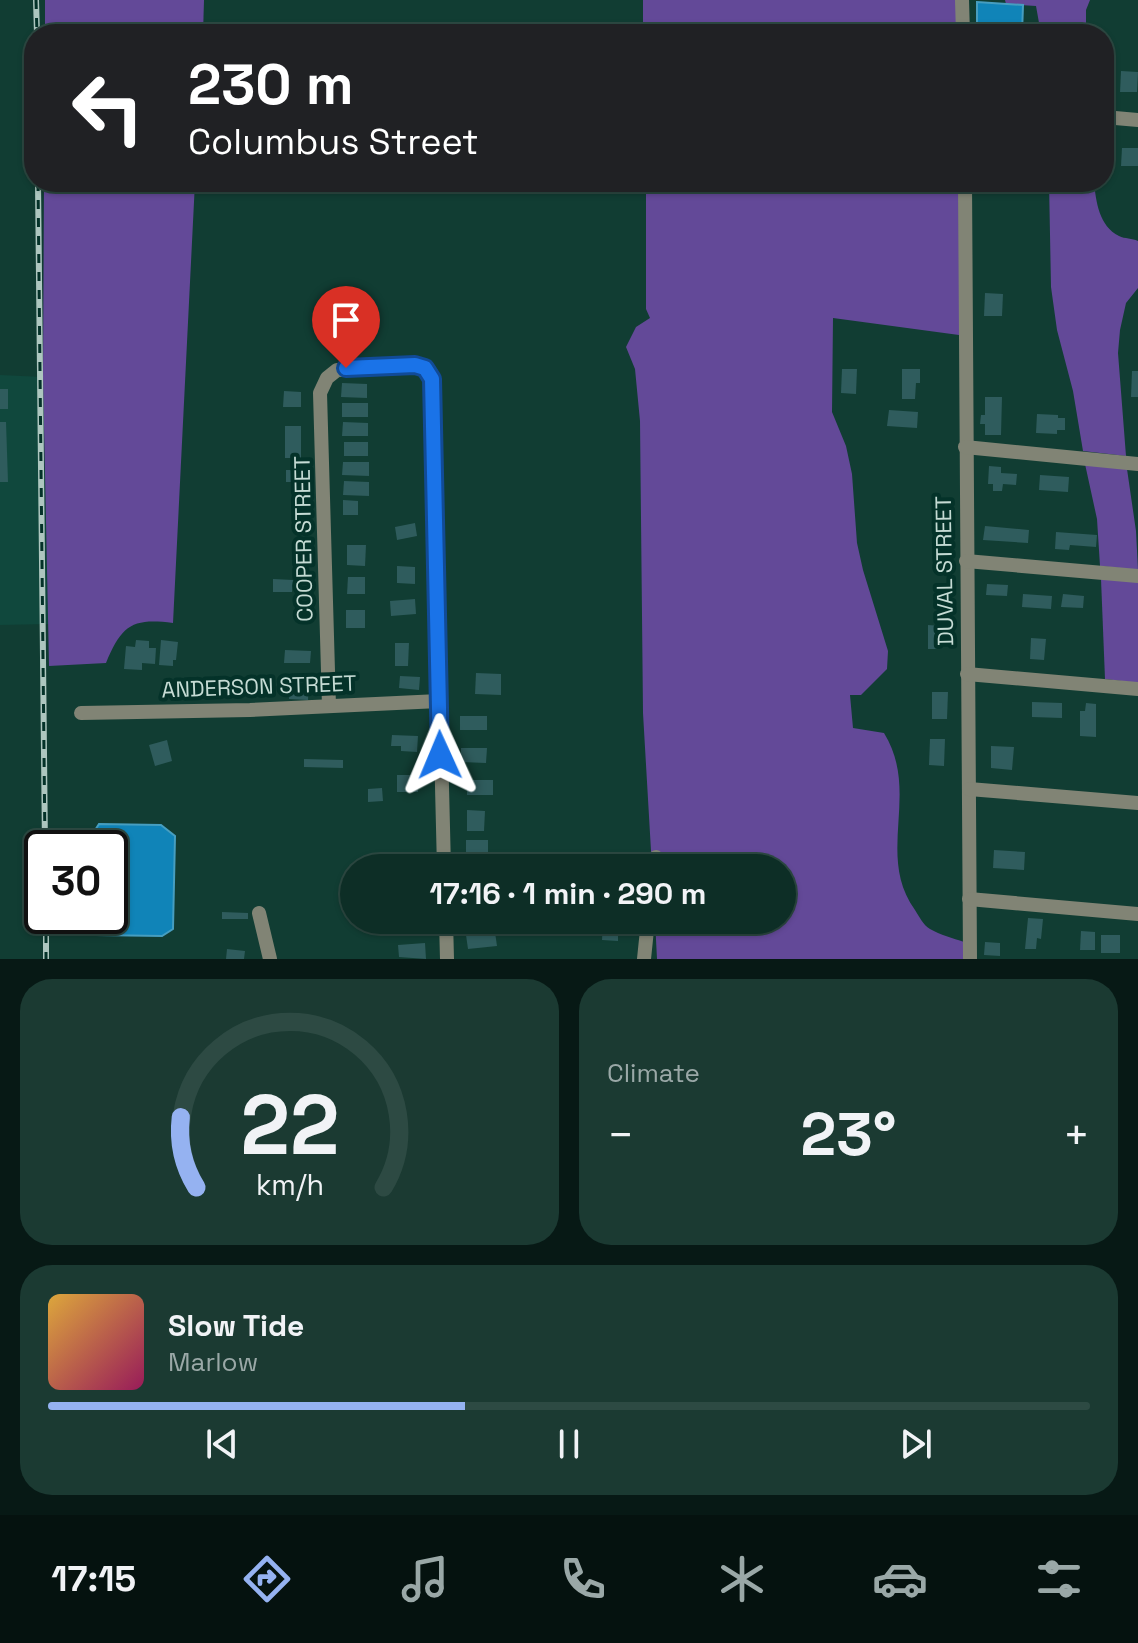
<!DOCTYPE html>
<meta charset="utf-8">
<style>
:root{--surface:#0d2e26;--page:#1b3a32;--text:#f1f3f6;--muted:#9aa8a7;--line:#2d4a43;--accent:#95b2f1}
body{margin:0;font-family:"Space Grotesk",sans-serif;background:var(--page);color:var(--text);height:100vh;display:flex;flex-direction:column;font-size:30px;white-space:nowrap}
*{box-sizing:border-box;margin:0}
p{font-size:26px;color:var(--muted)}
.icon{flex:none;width:44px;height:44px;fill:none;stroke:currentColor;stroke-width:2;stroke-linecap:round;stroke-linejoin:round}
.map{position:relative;height:959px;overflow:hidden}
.sheet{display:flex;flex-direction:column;gap:20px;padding:20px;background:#071915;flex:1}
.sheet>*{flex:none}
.guide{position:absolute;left:24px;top:24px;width:1090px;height:168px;border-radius:32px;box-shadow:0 2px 6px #0004,0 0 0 2px var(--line);background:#202124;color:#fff;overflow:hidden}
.speed{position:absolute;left:24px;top:830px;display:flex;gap:16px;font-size:40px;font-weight:700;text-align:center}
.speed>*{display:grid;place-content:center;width:104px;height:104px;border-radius:50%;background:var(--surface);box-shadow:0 2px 6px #0004,0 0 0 2px var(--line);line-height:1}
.speed .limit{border:4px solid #111;border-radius:12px;background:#fff;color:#111}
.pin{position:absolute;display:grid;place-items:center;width:68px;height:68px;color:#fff;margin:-82px -34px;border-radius:50% 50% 50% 0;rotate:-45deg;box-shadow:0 0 8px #0007}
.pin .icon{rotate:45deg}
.me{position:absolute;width:88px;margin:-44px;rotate:359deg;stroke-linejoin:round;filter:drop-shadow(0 0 6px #0008)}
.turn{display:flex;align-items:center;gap:28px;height:168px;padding:0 32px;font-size:36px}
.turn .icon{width:104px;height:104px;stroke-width:2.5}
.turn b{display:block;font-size:56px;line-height:68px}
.big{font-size:60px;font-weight:700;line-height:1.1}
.sheet .tile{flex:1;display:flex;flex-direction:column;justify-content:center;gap:12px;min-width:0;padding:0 28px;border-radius:32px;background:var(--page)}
.sheet .dial{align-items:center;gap:0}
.dial svg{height:208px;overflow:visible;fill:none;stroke:var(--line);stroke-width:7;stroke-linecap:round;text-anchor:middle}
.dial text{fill:var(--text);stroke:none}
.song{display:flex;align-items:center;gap:24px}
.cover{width:96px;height:96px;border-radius:12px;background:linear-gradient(135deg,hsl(40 70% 55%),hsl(330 70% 35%))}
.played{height:8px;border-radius:4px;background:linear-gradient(90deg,var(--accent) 40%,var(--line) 40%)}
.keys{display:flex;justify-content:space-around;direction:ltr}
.heat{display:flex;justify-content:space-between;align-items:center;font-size:44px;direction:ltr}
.sheet .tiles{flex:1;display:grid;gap:20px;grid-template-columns:1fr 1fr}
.tile:last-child{grid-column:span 2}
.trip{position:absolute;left:340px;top:854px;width:456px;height:80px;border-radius:40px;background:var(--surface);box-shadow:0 2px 6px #0004,0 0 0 2px var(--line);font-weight:700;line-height:80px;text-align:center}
.dock{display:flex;height:128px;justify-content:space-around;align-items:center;background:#05120f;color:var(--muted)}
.dock .icon{width:56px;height:56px}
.dock .current{color:var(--accent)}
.dock b{font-size:36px;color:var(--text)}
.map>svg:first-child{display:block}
</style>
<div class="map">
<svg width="1138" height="959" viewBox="0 0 1138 959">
<rect width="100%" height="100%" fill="#113d33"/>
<path fill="#10483d" d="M0,375l43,2 5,247 -48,1z"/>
<g fill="#634998">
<path d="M45,0h159l-1,34h-158z"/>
<path d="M643,0h313l1,34h-314z"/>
<path d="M1005,0h85l-4,10v24h-45l-5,-28 -30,-2z"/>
<path d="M44,182h151l-22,441c-41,-5 -51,2 -67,40l-57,3 -6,-289z"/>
<path d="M646,182h313v153l-126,-17 -1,94 14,34 6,28 5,69 6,27 25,81 -1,18 -26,26h-11l3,33 31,5c37,60 -9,121 31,177 4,6 8,15 15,19 10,6 23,9 34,13l1,17h-308l-2,-39h127v-52h-130l-9,-155 -3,-292 -5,-52 -9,-22 10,-20 14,-9 -4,-9z"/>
<path d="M1049,182h45c2,20 5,44 25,54 6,3 13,2 19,5v47l-12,15 -6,27 -2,23 8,103 -43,-5 -10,-60 -16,-61 -6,-43z"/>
<path d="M1085,464l42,5 9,62 2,39 -38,-4 -3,-47z"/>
<path d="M1101,579l37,3v101l-33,-4z"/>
</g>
<g fill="#1084b8" stroke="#469ec0" stroke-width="2">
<path d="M977,2l46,3 -1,29h-45z"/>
<path d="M99,824l62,1 14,11 -2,93 -11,7 -66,-1 -12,-15v-4h26v-68h-22v-7z"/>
</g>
<g fill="#2f5c5d">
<path d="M1104,65h8l-1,24h-7z"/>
<path d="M1121,71l17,1 -1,20h-17z"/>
<path d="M1122,148h16v18h-17z"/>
<path d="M985,293l18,1 -1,22h-18z"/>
<path d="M842,369h15l-1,25 -15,-1z"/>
<path d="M902,369h18v14h-4l-1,16h-13z"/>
<path d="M1132,371h6v26h-7z"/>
<path d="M342,383l25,1v14l-26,-1z"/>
<rect x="0" y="389" width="8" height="20"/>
<path d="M284,391l17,1v15h-18z"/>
<path d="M985,397h17l-1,38h-16v-11h-5l1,-9h4z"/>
<rect x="342" y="403" width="26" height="14"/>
<path d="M889,410l29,2 -1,16 -30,-2z"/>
<path d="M1037,414l21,1v3h7v12h-8v4l-21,-1z"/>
<path d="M0,422h6l2,60h-8z"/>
<path d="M343,422l25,1v13h-26z"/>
<rect x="285" y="426" width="16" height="32"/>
<rect x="344" y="442" width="24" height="14"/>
<path d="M343,462h26v14l-27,-1z"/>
<path d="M989,466l12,1v6l16,1 -1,11 -13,-1 -1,7h-9v-7h-5z"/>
<path d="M286,470h16l-1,12h-15z"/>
<path d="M1040,475l29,2 -1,15 -29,-2z"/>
<path d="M344,481l25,1v14l-26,-1z"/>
<path d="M343,500l15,1v14h-15z"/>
<path d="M415,523l2,13 -20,4 -2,-13z"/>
<path d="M985,526l44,4 -1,13 -45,-3z"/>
<path d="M1056,532l41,3 -1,12 -26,-2 -1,5 -14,-1z"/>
<rect x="297" y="541" width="15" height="15"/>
<path d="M347,545h19l-1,21 -18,-1z"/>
<path d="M397,566l18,1v17l-18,-1z"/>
<path d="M348,577h17v17h-18z"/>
<path d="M273,579l20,1 -1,12h-19z"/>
<path d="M987,584l21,1 -1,11 -21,-1z"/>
<path d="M1023,594l29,2 -1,13 -29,-2z"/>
<path d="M1063,594l21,2 -1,12 -22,-1z"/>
<path d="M415,599l1,15 -25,2 -1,-15z"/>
<rect x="346" y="610" width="19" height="18"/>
<path d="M928,625l13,1 -1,23h-12z"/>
<path d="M1031,638l15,1 -2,21 -14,-1z"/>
<path d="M136,640l13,1v7h7l-1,16 -13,-1v7l-18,-1 2,-23 9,1z"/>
<path d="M161,640l17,2 -2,18h-3v6l-14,-1z"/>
<path d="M395,643h14l-1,23h-13z"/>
<path d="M285,650l26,1 -1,12h-26z"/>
<path d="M476,673l25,1v21l-26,-1z"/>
<path d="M400,676l20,1 -1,13 -20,-2z"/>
<path d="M290,678l19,1 -1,21 -19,-1z"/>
<path d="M932,692h16l-1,27h-15z"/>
<path d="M1032,702l30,1v15l-30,-1z"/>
<path d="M1086,703l10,1v33l-16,-1v-25h5z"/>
<rect x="460" y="716" width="27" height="14"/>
<path d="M392,735l26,1 -1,16 -16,-1v-5h-10z"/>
<path d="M930,739h15l-1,27 -15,-1z"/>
<path d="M167,740l5,21 -17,5 -6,-21z"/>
<path d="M991,746l23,1 -2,23 -21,-2z"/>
<path d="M461,748h26l-1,15 -25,-1z"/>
<path d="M304,759l39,1v8l-39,-1z"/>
<path d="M397,775h22l-1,17h-21z"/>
<rect x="467" y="780" width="26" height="15"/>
<path d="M382,788l1,13 -15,1v-13z"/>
<path d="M467,810l18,1 -1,20h-17z"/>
<path d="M466,840h22v17l-22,-1z"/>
<path d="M994,850l31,2 -1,18 -31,-2z"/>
<path d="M222,912l26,1v6h-26z"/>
<path d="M1028,918l15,1 -2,20 -4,-1 -1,11h-11z"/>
<path d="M603,920h15v21l-16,-1z"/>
<path d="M1081,931l14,1v18h-15z"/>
<path d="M495,932l2,14 -29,3 -2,-14z"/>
<rect x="1101" y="935" width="19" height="18"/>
<path d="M985,942l15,1v13l-16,-1z"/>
<path d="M425,943l1,16 -27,-2 -1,-12z"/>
<path d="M227,949l18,2 -1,8h-18z"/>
</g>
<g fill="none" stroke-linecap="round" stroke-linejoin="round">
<g stroke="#818475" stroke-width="14">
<path d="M962,0l1,34"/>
<path d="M1104,117l34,3"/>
<path d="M965,182l5,777"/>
<path d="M965,447l173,17"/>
<path d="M966,561l172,15"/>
<path d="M967,674l171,15"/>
<path d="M329,706l-9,-313 7,-15 10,-8 83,-4 9,5 3,8 12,489"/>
<path d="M81,713l169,-3 189,-9"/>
<path d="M969,789l169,14"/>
<path d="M655,868l1,-11"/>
<path d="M969,899l169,15"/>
<path d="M259,913l11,46"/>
<path d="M446,920l1,39"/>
<path d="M644,959l4,-39"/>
</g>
<g stroke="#adc6bf" stroke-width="6">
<g id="rail">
<path d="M36,0l1,34"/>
<path d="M38,182l7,666"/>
<path d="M46,916v43"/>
</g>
</g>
<use href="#rail" stroke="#043229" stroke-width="3" stroke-dasharray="9" stroke-linecap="butt"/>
</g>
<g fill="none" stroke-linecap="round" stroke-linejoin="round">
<g stroke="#114b97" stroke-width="20">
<path id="route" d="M346,368l69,-3 10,3 7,11 8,376"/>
</g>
<use href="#route" stroke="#1a73e8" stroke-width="14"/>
</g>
<g text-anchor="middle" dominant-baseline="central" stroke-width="8" stroke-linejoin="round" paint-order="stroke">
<g font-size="22" fill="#c5dbd4" stroke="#043229">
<text transform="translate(303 539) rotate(-91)">COOPER STREET</text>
<text transform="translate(944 571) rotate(-91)">DUVAL STREET</text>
<text transform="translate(259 686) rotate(-2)">ANDERSON STREET</text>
</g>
</g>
</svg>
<div class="speed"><div class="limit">30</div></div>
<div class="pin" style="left:346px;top:368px;background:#d93025"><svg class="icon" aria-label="arrive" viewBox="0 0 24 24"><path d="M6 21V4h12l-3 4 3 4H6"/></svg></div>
<svg class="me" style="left:440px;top:755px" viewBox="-20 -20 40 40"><path d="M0-17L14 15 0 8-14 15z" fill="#1a73e8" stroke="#fff" stroke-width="4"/></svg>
<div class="trip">17:16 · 1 min · 290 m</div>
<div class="guide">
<div class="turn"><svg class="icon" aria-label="left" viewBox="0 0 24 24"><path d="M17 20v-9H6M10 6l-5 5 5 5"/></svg><div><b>230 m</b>Columbus Street</div></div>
</div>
</div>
<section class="sheet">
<div class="tiles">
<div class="tile dial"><svg viewBox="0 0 100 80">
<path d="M14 69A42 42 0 1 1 86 69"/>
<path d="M14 69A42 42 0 0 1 8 42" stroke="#95b2f1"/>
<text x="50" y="56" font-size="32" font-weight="700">22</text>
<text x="50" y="72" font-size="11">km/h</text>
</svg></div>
<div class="tile"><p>Climate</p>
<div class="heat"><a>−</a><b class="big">23°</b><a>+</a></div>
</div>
<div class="tile">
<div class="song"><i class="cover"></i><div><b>Slow Tide</b><p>Marlow</p></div></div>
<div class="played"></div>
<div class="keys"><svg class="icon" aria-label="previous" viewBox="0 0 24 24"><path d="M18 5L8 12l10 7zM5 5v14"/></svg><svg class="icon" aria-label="pause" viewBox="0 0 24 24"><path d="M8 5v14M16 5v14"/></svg><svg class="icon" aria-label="next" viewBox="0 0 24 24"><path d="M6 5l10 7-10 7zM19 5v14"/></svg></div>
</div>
</div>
</section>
<nav class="dock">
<b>17:15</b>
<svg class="icon current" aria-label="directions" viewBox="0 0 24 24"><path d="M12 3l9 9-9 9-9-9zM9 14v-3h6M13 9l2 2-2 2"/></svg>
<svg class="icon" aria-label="music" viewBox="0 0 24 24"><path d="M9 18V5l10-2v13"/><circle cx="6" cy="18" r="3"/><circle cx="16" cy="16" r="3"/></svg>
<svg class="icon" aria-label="phone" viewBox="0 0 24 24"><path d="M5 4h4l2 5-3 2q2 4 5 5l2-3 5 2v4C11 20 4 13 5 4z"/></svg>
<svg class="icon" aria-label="climate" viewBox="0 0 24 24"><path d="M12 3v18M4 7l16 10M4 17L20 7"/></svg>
<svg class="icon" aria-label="car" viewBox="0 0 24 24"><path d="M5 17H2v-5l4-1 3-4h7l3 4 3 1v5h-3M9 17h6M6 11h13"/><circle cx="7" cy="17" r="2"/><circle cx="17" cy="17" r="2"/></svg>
<svg class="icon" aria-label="filters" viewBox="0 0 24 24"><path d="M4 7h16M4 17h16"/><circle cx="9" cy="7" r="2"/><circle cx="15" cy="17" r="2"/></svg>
</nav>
